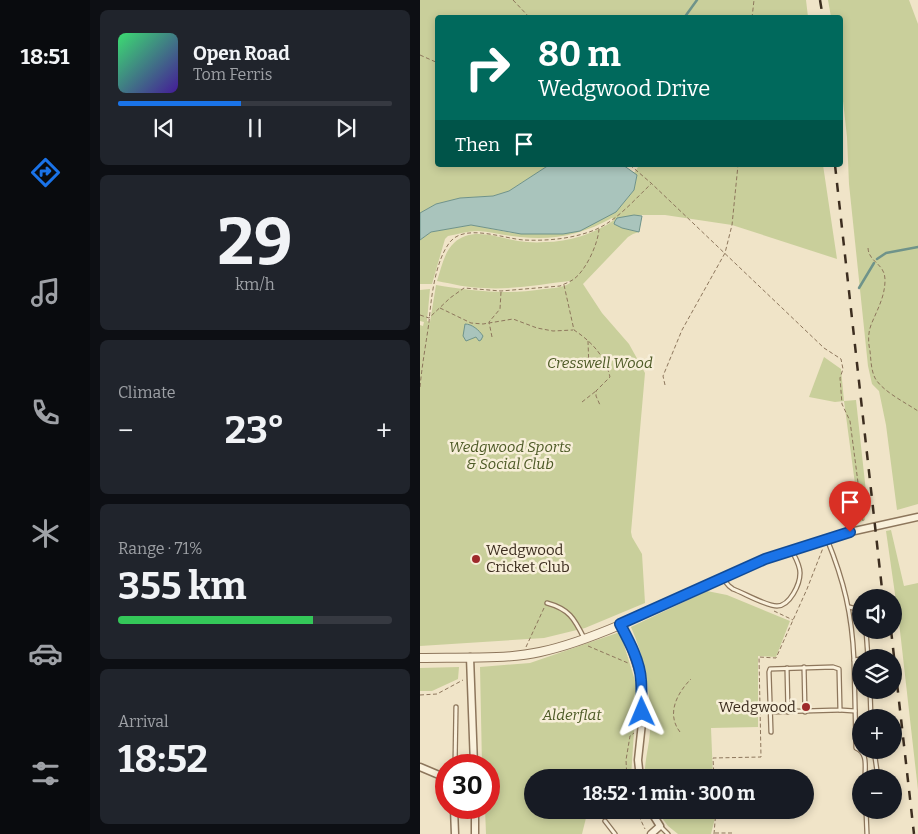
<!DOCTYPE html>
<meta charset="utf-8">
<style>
:root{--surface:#171b24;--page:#20242c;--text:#f1f3f6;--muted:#9ea1a6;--line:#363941;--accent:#1a73e8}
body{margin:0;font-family:Bitter,serif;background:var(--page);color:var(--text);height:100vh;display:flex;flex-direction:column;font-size:19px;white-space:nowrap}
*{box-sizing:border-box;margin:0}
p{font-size:16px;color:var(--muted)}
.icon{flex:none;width:28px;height:28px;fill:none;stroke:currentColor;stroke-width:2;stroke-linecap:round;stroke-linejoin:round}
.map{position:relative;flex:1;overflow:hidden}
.sheet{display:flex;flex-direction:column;gap:10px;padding:10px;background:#0d0f14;width:330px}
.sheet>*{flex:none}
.guide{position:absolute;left:15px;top:15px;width:408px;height:152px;border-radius:5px;box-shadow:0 2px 8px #0003;background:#00695c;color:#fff;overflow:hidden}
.fabs{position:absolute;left:432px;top:589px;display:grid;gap:10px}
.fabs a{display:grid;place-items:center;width:50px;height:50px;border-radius:50%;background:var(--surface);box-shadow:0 2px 8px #0003;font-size:25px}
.speed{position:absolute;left:15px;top:754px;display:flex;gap:10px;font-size:25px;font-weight:700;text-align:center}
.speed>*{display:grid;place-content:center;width:65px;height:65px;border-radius:50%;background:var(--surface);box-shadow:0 2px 8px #0003;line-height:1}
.speed .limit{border:8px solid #d22;background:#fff;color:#111}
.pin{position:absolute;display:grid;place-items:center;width:42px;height:42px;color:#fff;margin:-51px -21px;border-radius:50% 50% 50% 0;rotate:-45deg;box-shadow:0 0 5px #0007}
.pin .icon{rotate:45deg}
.me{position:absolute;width:55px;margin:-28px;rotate:359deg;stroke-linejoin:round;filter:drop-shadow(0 0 4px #0008)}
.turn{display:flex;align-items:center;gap:18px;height:105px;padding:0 20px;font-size:22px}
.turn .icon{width:65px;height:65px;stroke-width:2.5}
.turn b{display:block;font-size:35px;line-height:42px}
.then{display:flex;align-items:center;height:48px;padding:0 20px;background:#0003;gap:10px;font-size:19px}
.big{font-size:38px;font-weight:700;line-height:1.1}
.sheet .tile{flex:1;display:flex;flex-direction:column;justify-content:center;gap:8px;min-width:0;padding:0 18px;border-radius:8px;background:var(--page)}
.sheet .dial{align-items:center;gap:0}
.dial b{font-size:65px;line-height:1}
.song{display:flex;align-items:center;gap:15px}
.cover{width:60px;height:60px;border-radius:8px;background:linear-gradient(135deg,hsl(140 70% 55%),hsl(260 70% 35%))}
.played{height:5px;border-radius:2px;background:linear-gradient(90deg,var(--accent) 45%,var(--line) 45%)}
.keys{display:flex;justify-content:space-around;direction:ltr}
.heat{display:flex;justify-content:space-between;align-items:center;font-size:28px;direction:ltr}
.charge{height:8px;border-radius:4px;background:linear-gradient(90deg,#34c759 71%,var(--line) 0)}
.trip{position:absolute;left:104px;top:769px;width:290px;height:50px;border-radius:25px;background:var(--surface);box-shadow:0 2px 8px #0003;font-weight:700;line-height:50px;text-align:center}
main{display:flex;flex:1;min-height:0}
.tabs{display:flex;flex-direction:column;width:90px;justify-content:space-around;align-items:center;background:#090b0e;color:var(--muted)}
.tabs .icon{width:35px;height:35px}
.tabs .on{color:var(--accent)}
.tabs b{font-size:22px;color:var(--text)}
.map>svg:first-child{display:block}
</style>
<main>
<nav class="tabs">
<b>18:51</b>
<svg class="icon on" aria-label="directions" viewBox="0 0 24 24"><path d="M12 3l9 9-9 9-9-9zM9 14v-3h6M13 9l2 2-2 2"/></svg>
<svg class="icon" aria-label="music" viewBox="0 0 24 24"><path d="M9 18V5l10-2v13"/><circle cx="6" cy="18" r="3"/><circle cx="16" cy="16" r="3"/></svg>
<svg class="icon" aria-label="phone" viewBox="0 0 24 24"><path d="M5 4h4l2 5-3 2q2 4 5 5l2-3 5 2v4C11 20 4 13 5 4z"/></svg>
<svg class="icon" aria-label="climate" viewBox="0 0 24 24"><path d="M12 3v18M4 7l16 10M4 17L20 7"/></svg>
<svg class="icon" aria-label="car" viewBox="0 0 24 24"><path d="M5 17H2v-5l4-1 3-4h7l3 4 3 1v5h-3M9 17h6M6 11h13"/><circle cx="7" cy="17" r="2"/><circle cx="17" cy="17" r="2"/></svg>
<svg class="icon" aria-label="filters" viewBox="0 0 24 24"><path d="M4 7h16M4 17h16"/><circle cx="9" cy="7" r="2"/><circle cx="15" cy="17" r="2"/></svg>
</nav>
<section class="sheet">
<div class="tile">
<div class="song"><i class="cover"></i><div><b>Open Road</b><p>Tom Ferris</p></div></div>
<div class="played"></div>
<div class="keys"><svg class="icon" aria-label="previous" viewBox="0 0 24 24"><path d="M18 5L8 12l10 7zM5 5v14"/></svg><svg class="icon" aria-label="pause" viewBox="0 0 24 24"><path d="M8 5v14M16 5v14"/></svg><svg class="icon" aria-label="next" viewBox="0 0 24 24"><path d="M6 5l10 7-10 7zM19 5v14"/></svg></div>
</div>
<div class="tile dial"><b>29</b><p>km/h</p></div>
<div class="tile"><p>Climate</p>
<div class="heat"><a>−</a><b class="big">23°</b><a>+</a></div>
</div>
<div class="tile"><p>Range · 71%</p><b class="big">355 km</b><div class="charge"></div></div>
<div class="tile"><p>Arrival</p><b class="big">18:52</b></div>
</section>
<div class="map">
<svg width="498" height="834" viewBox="0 0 498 834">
<rect width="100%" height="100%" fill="#f0e4c8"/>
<g fill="#c9cf9b">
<path d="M0,0h386l2,17 -370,1v147h111l-40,26 -16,5 -33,2 -24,6 -16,9z"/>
<path d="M408,0h81l9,24v480l-21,6 -11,-85 -7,-34 -7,-7 -4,-18 -19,-182 -2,-47 -7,-63v-56l-9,-1z"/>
<path d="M216,165h187l14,94 -105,-34 -67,-10h-31l-19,5 -1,4 8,4 17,4 -6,2 -5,3 -45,47 19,29 27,31 16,29 -14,159 1,5 10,17 3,49 -60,25 -41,10 -124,8v-321l3,1 1,-4 -4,-1v-31l10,-1 -3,32 3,1 6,-37c37,6 71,10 108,4 10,-1 18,-1 26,-6v-2c-28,3 -57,9 -86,7 -16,0 -31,-4 -47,-7 4,-12 7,-29 17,-38 18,-17 44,-5 64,-2 8,1 18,2 27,1 23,0 50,-8 69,-22l-2,-2c-29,16 -58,23 -92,19 -14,-1 -28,-5 -42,-6 -10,0 -20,3 -30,5l-3,3 -13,45h-12v-44l11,-8 40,-7 41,8 51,1 53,-22 18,-22 3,-15 -3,-2 4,-6z"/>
<path d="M404,357l17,12 3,32 12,-1 10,92 -1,28 -7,3 -2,-15 1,-9 -13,-98 -9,1 -26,-5z"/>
<path d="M471,530l13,56 14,-3v207l-19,-168 -13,-91z"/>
<path d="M287,591l20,4 63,26 -14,36 -18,-1v71l-47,1 2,49h-68c-1,-15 4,-30 5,-45 1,-38 -4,-71 -19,-105z"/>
<path d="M200,632l17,55 -6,90 -99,1v32h56l-6,24h-96l-1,-26h4v-43h-7l-2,-98 50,-4z"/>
<path d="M39,667l-1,12 -26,12h-12v-23z"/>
<path d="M236,810h58l1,8 -4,16h-33l-10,-8z"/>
</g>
<g fill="#a9c4bc" stroke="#6f938a">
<path d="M129,165h74l14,10 -3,15 -18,22 -36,19 -17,3h-42l-50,-9 -40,7 -11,8v-27l16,-9 24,-6 33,-2 16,-5z"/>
<path d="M214,215l8,1 -3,16 -17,-4 -8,-4 1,-3 2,-3z"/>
<path d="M45,324c7,0 14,6 18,12l-2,4 -2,1 -3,-4 -10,4 -3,-5z"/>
</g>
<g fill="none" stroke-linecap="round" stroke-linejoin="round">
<g stroke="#6f938a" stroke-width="2.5">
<path d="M264,18l13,-18"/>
<path d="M457,259l9,-6 32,-6"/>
<path d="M439,288l15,-25"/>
</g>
<g stroke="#8d765c" stroke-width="5.5">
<g id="service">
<path d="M407,539c17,42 25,75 27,121"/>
<path d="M303,579l6,7 4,3c11,4 33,17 44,17 13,0 23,-22 23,-33 0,-8 -5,-16 -8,-22"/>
<path d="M127,603c22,6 27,15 37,35"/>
<path d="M429,607l12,3"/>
<path d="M446,630l2,28"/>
<path d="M441,659l-7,1 2,88c12,5 9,18 9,30"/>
<path d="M384,667l1,45"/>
<path d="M367,668l1,44"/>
<path d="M450,690l1,28"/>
<path d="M420,710l15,1"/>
<path d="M350,712l70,-2 -1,-41 -6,-2 -63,2 -1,3 2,60"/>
<path d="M454,750l4,28"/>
<path d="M442,751l6,-1"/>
<path d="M35,765l1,-58"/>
<path d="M446,810l1,24"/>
<path d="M459,810v4"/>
<path d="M185,821l10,13"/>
<path d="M241,827l7,7"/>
</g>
</g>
<g stroke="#8d765c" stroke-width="9">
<g id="minor">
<path d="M50,657l4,108"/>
<path d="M0,767l26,11"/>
<path d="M220,778l-2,-18 4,-37 -1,-45 -12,-36 -9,-17 145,-66 76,-25 77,-17"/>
<path d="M34,808l1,26"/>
<path d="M55,808v26"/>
<path d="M230,810l10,16 -9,8"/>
</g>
</g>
<g stroke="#8d765c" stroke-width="10">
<path id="tertiary" d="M0,658c38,-1 83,2 120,-6 28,-6 54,-16 80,-27"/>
</g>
<g stroke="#8d765c" stroke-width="1" stroke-dasharray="4 2.5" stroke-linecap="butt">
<path d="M93,0l17,18"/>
<path d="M332,18l2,-18"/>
<path d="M0,55l18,8"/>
<path d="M210,165l21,18 173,165 17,11 2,10 -3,9 2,26 8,17 13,100"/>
<path d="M448,248c1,15 17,15 17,32 0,17 -8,30 -14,45 -3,8 -3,17 -1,26 1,9 1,19 5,27 7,13 31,25 43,33"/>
<path d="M144,285l10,45c18,12 31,26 36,47l-14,14v5l4,9"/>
<path d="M20,308l31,15 12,1 30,-5 24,9 16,3 20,-1"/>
<path d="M0,315l9,3 21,-20 14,-10 37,3 59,-5c4,-2 10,-4 14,-7 12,-9 24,-35 25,-50"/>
<path d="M72,337l-3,-15 11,-13 1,-17"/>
<path d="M168,341l1,29"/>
<path d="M245,385l-2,-9 19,-46 43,-77 7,-28 6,-60"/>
<path d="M0,387c2,-22 6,-43 9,-65 2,-23 6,-61 21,-80 15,-19 55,-3 74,-2 23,1 46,-1 68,-9 24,-9 41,-30 59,-47"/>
<path d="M162,402l14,-11"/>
<path d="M354,611l19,9"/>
<path d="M168,646l40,17"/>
<path d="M106,647l18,-39"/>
<path d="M0,695l17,-1 26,-14"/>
<path d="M260,732c-14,-18 -3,-39 11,-53"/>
<path d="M207,778l-1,-18 4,-24 4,-3"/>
<path d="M294,778l-1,-20 48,-1 -2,-100 17,1 31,-69 16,-41"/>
<path d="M216,810l9,19"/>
<path d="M295,833h19"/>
<path d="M294,834l2,-24"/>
</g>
<use href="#service" stroke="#faf1dc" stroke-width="3"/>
<use href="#minor" stroke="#faf1dc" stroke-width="6"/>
<use href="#tertiary" stroke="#faf1dc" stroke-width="8"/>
<g stroke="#3d2e20" stroke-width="2.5" stroke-dasharray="9 9" stroke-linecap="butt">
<path d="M400,0l3,18"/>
<path d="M415,165l48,433"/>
<path d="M471,630l23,204"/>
</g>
</g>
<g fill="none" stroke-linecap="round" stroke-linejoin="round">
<g stroke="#114b97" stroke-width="12">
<path id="route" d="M222,712c-1,-11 0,-22 -1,-32 -1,-19 -12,-39 -21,-56l145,-65 85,-27"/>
</g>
<use href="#route" stroke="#1a73e8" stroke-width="9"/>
</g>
<g fill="#9e2a2b" stroke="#f7eed8" stroke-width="2">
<circle cx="56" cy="559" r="5"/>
<circle cx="386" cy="707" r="5"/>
</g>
<g text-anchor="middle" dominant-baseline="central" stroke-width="5" stroke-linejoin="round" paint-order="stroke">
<g font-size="15" font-style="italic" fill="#4d5a26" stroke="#f7eed8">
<text x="180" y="363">Cresswell Wood</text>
<text x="90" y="447">Wedgwood Sports<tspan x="90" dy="17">&amp; Social Club</tspan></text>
<text x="152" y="715">Alderflat</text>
</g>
<g font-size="15" fill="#3d2e20" stroke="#f7eed8" text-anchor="start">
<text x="66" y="550">Wedgwood<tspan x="66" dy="17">Cricket Club</tspan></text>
<text x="376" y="707" text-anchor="end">Wedgwood</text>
</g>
</g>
</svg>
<div class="fabs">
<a><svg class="icon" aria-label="sound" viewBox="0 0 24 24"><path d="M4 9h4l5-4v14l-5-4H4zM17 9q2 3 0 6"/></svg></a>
<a><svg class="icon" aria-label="layers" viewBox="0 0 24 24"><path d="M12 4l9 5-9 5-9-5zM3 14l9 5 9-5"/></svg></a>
<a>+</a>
<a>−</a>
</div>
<div class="speed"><div class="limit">30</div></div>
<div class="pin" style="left:430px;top:532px;background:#d93025"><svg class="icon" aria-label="arrive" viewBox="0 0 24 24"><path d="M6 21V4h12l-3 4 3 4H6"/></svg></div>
<svg class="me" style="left:222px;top:712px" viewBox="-20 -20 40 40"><path d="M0-17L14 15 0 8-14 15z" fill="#1a73e8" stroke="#fff" stroke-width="4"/></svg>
<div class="trip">18:52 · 1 min · 300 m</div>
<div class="guide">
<div class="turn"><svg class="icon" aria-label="right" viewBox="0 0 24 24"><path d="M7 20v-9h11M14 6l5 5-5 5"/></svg><div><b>80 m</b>Wedgwood Drive</div></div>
<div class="then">Then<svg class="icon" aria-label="arrive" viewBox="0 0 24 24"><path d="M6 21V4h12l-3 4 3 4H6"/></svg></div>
</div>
</div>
</main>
